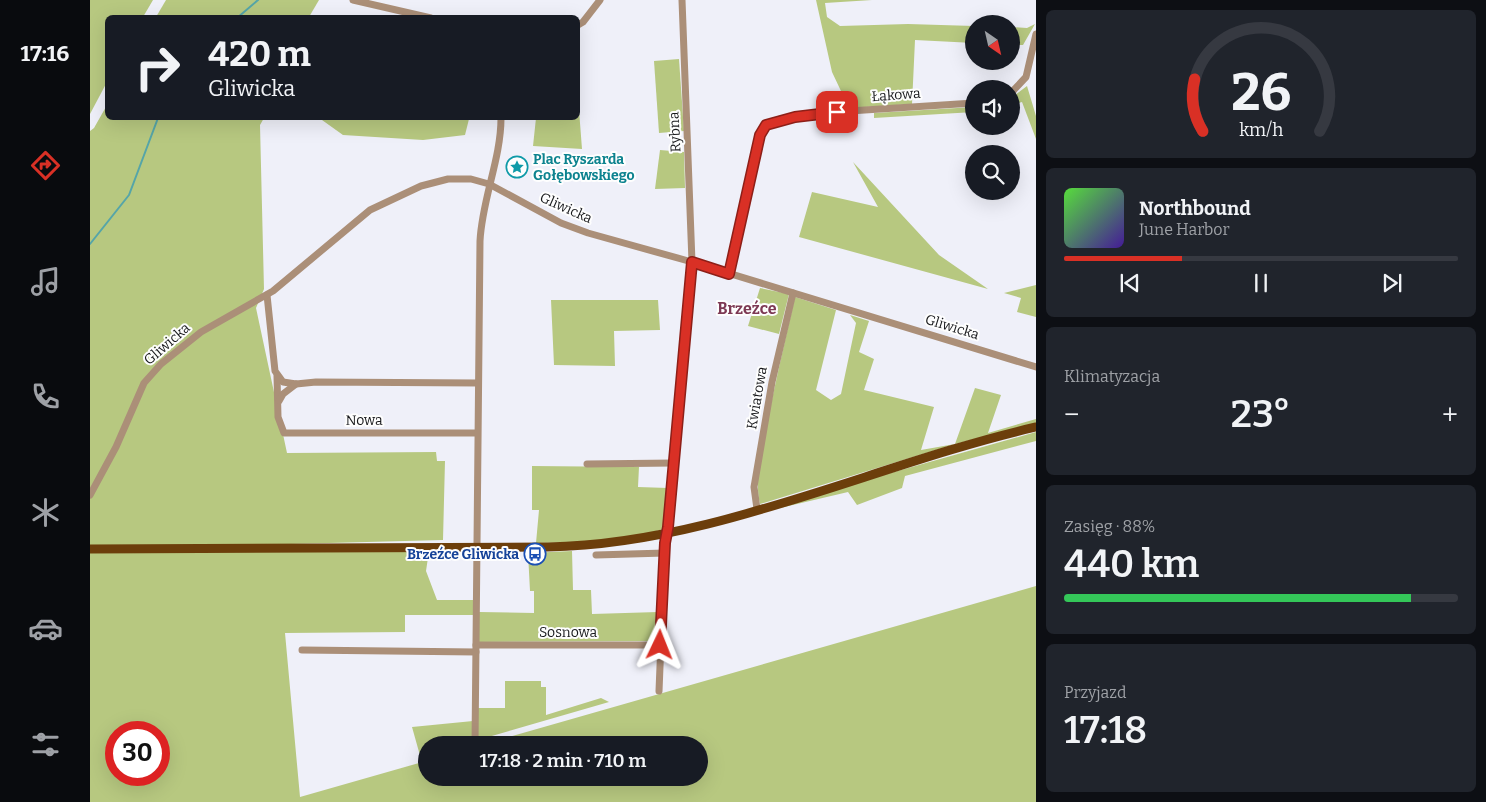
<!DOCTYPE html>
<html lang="pl">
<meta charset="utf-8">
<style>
:root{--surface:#171b24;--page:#20242c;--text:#f1f3f6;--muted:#9ea1a6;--line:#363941;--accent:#d93025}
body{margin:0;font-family:Bitter,serif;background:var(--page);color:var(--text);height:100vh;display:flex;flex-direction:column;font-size:19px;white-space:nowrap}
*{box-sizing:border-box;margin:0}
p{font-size:16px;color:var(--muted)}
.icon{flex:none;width:28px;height:28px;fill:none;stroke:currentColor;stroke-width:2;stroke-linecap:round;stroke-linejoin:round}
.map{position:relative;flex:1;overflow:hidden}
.sheet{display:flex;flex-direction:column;gap:10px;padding:10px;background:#0d0f14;width:450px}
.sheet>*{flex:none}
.banner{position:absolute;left:15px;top:15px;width:475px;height:105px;border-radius:8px;box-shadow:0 5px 20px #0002;background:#171b24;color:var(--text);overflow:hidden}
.needle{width:32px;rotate:146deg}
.controls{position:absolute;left:875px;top:15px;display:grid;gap:10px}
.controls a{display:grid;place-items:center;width:55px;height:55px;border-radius:50%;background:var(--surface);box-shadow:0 5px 20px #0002;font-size:25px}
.speed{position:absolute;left:15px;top:721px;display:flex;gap:10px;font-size:25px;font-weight:700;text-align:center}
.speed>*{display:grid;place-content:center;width:65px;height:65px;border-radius:50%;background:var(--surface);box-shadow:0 5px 20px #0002;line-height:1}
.speed .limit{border:8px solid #d22;background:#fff;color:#111}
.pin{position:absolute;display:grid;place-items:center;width:42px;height:42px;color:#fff;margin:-21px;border-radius:10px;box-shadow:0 2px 8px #0006}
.me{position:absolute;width:55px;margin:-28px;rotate:2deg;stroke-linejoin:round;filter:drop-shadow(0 0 4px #0008)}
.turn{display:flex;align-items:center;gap:18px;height:105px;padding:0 20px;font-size:22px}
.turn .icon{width:65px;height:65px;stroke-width:2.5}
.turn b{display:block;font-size:35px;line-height:42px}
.big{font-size:38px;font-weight:600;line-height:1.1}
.sheet .tile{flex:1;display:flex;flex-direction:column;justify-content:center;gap:8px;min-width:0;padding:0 18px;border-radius:8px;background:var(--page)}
.sheet .dial{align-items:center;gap:0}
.dial svg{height:130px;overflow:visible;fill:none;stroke:var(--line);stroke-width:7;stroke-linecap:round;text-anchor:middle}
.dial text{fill:var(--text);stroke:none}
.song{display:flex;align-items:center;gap:15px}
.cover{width:60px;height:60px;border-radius:8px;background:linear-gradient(135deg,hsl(110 70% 55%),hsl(260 70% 35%))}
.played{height:5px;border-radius:2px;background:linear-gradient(90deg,var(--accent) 30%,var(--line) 30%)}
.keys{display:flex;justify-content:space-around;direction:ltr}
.heat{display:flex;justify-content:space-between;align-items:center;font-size:28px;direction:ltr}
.charge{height:8px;border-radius:4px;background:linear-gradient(90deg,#34c759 88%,var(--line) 0)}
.trip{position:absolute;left:328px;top:736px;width:290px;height:50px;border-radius:25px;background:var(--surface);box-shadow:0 5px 20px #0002;font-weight:600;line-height:50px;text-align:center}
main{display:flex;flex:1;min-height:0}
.tabs{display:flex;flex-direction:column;width:90px;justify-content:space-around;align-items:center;background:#090b0e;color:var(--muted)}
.tabs .icon{width:35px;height:35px}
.tabs .current{color:var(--accent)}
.tabs b{font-size:22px;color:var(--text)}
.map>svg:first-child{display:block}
</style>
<main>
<nav class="tabs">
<b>17:16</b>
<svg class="icon current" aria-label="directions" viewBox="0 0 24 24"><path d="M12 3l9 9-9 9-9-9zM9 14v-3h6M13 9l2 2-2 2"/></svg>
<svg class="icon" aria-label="music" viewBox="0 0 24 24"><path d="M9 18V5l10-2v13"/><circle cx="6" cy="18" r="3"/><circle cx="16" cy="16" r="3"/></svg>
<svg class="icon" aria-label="phone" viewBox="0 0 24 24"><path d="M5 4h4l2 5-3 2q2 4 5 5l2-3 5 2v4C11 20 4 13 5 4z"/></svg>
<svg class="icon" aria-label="climate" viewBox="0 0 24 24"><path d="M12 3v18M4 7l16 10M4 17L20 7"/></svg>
<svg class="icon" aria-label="car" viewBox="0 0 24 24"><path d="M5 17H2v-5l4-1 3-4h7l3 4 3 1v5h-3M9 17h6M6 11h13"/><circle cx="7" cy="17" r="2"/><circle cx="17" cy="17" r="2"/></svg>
<svg class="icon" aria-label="filters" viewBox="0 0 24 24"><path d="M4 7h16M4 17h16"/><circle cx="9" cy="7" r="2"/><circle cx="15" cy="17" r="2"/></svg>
</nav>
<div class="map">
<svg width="946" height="802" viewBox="0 0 946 802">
<rect width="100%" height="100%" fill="#eff0f9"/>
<g fill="#b7c880" fill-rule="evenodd">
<path d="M0,0h63l-10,17 -35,1 -1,64 -17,32z"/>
<path d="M76,0h153l-10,17h-153z"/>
<path d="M726,0h56l-47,3 2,14 13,9 68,-2 66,2v17l-59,-3 -3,64 -63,4 -17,-36z"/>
<path d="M945,24l-12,21h-12v-18l16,1z"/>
<path d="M589,59l5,72 -25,2 -5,-72z"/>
<path d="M937,86l9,30v23l-14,-37 -11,3v-7z"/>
<path d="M488,97l4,52 -49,-3 3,-28h42z"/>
<path d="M17,105l1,13h156l-4,7 4,164 -8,19 31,145 149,-1 1,9h8l-2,79 -152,4 -12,8 150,-1 -3,20 11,29h36v15h-68v17l-120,1 15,164 126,-36v17h273v-33h-218l555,-159v216h-946v-671l4,-3zM26,732h43v43h-43z"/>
<path d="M884,107v5l-100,6v-5z"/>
<path d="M209,118h165l5,1 -4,16 -42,5 -80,-5 -21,-15z"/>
<path d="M570,150l24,2 1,36 -30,1z"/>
<path d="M763,162l86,93 49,34 -189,-52 13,-45 66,15z"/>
<path d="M946,285v32l-19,-5 4,-14 -17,-5z"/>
<path d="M670,288l29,6 -10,40 -31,-8z"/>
<path d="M705,297l41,13 -20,80 15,10 10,-6 15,-71 -6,-8 19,6 -10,31 15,7 -10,31 70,17 -13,43 34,-6 20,-56 26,7 -13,38 48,-14v4l-81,21 -195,60c-6,-25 2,-51 6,-76 9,-44 19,-88 29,-131z"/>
<path d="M461,300h107l2,30 -46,1 1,35 -61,-1z"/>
<path d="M946,432v9l-131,35 -3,12 -45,17 -9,-13 -68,16 54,-19z"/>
<path d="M442,466l107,1 -1,20 30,1 -5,41c-40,13 -85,13 -127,14l3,-33h-7z"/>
<path d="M482,551l1,39h18l1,24 66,-2 -2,29 -177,1v-30l55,1v-22h-4l-2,-38z"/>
<path d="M415,681h36v6h5v28l55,-17 8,4 -131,38v-32h27z"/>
<path d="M383,721l-1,18 -4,6h-42v12l-5,2 -9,-32z"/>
</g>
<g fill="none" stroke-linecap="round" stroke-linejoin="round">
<g stroke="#55a5a8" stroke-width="2">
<path d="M147,18l21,-18"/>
<path d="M0,244l39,-49 29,-77"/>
</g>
<g stroke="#ab8f78" stroke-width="7">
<path d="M263,0l78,18"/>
<path d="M488,25l5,-3 17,-22"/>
<path d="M921,93l15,-16 10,-43"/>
<path d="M639,274l31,-139 6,-10 52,-12 156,-10"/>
<path d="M177,295l8,76 8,11 13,2 20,-2 162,1"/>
<path d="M187,376l1,41 6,16h193"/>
<path d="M189,401l4,-7 13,-10"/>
<path d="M497,464l87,-1"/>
<path d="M0,495l26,-48 28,-64 17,-19 40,-32 72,-41 97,-81 51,-24 27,-7h23l18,5 72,39 27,10 104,29 344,105"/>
<path d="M667,509l-3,-22 18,-105 21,-89"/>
<path d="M506,555l69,-2"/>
<path d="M386,645h184"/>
<path d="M212,650l174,2"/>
<path d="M569,691l6,-148 3,-16 24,-265 -10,-262"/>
<path d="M385,745l5,-504c2,-42 21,-82 21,-123"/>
</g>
<path stroke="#6c3e0b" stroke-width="9" d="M0,549l458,-2c167,-3 326,-83 488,-120"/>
</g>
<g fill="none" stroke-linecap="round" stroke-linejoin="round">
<g stroke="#8d1f18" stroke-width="12">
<path id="route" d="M570,645l5,-102 3,-16 24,-265 37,12 31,-139 6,-10 29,-8 42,-5"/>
</g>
<use href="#route" stroke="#d93025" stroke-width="9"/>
</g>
<defs>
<g id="sight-ring" transform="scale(1.125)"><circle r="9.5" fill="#fefefe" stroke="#0f9aa8" stroke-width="1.5"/><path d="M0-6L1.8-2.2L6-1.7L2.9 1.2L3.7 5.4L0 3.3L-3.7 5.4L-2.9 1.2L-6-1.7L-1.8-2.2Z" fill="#0f9aa8"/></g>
<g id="bus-ring" transform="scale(1.125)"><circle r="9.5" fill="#fefefe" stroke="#1a4fb4" stroke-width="1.5"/><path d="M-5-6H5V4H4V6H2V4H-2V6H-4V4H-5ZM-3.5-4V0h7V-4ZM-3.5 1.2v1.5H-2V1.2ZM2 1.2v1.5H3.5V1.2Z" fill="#1a4fb4"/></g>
</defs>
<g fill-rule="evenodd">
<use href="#sight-ring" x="427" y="167"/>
<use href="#bus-ring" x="445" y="554"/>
</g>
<g text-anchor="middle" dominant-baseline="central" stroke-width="4" stroke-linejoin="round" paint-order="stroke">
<g font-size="14" fill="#17181b" stroke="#fefefe">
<text transform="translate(806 95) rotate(-4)">Łąkowa</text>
<text transform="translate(585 132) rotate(-93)">Rybna</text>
<text transform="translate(476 208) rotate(24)">Gliwicka</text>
<text transform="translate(862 327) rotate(17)">Gliwicka</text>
<text transform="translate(77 344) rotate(-41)">Gliwicka</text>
<text transform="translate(667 398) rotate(-80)">Kwiatowa</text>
<text x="274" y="420">Nowa</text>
<text x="478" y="632">Sosnowa</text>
</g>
<g font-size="14" font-weight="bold" fill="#0d838f" stroke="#fefefe" text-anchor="start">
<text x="443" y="159">Plac Ryszarda<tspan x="443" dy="16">Gołębowskiego</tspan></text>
</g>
<g font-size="14" font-weight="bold" fill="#164399" stroke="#fefefe" text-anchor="end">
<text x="429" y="554">Brzeźce Gliwicka</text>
</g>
<g font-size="16" font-weight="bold" fill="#7d3954" stroke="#fefefe">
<text x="657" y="308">Brzeźce</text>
</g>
</g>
</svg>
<div class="controls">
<a><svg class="needle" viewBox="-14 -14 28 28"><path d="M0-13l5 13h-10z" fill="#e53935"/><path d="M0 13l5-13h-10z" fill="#9ea1a6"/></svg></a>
<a><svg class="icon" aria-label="sound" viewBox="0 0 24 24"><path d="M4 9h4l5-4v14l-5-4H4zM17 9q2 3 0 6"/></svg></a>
<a><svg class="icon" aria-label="search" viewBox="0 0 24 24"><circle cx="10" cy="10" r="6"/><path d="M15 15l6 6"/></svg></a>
</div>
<div class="speed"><div class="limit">30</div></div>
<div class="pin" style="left:747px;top:112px;background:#d93025"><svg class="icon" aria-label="arrive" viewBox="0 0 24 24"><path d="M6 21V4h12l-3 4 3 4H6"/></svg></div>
<svg class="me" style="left:570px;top:645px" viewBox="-20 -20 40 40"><path d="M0-17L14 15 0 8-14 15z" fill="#d93025" stroke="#fff" stroke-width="4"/></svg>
<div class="trip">17:18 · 2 min · 710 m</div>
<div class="banner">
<div class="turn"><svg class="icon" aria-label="right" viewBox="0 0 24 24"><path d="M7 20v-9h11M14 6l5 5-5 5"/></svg><div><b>420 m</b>Gliwicka</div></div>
</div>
</div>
<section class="sheet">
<div class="tile dial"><svg viewBox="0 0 100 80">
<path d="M14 69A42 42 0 1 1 86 69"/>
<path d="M14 69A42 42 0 0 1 9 37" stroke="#d93025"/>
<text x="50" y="56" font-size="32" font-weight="700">26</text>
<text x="50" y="72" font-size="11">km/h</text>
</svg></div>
<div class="tile">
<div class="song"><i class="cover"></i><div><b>Northbound</b><p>June Harbor</p></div></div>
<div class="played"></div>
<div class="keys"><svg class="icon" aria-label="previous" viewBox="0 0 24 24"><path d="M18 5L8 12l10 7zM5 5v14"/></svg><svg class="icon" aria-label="pause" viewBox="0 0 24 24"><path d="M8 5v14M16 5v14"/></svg><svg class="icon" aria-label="next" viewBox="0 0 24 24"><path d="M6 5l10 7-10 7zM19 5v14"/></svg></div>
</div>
<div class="tile"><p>Klimatyzacja</p>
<div class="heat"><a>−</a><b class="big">23°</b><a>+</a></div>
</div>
<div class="tile"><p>Zasięg · 88%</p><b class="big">440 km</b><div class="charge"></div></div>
<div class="tile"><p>Przyjazd</p><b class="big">17:18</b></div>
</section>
</main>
